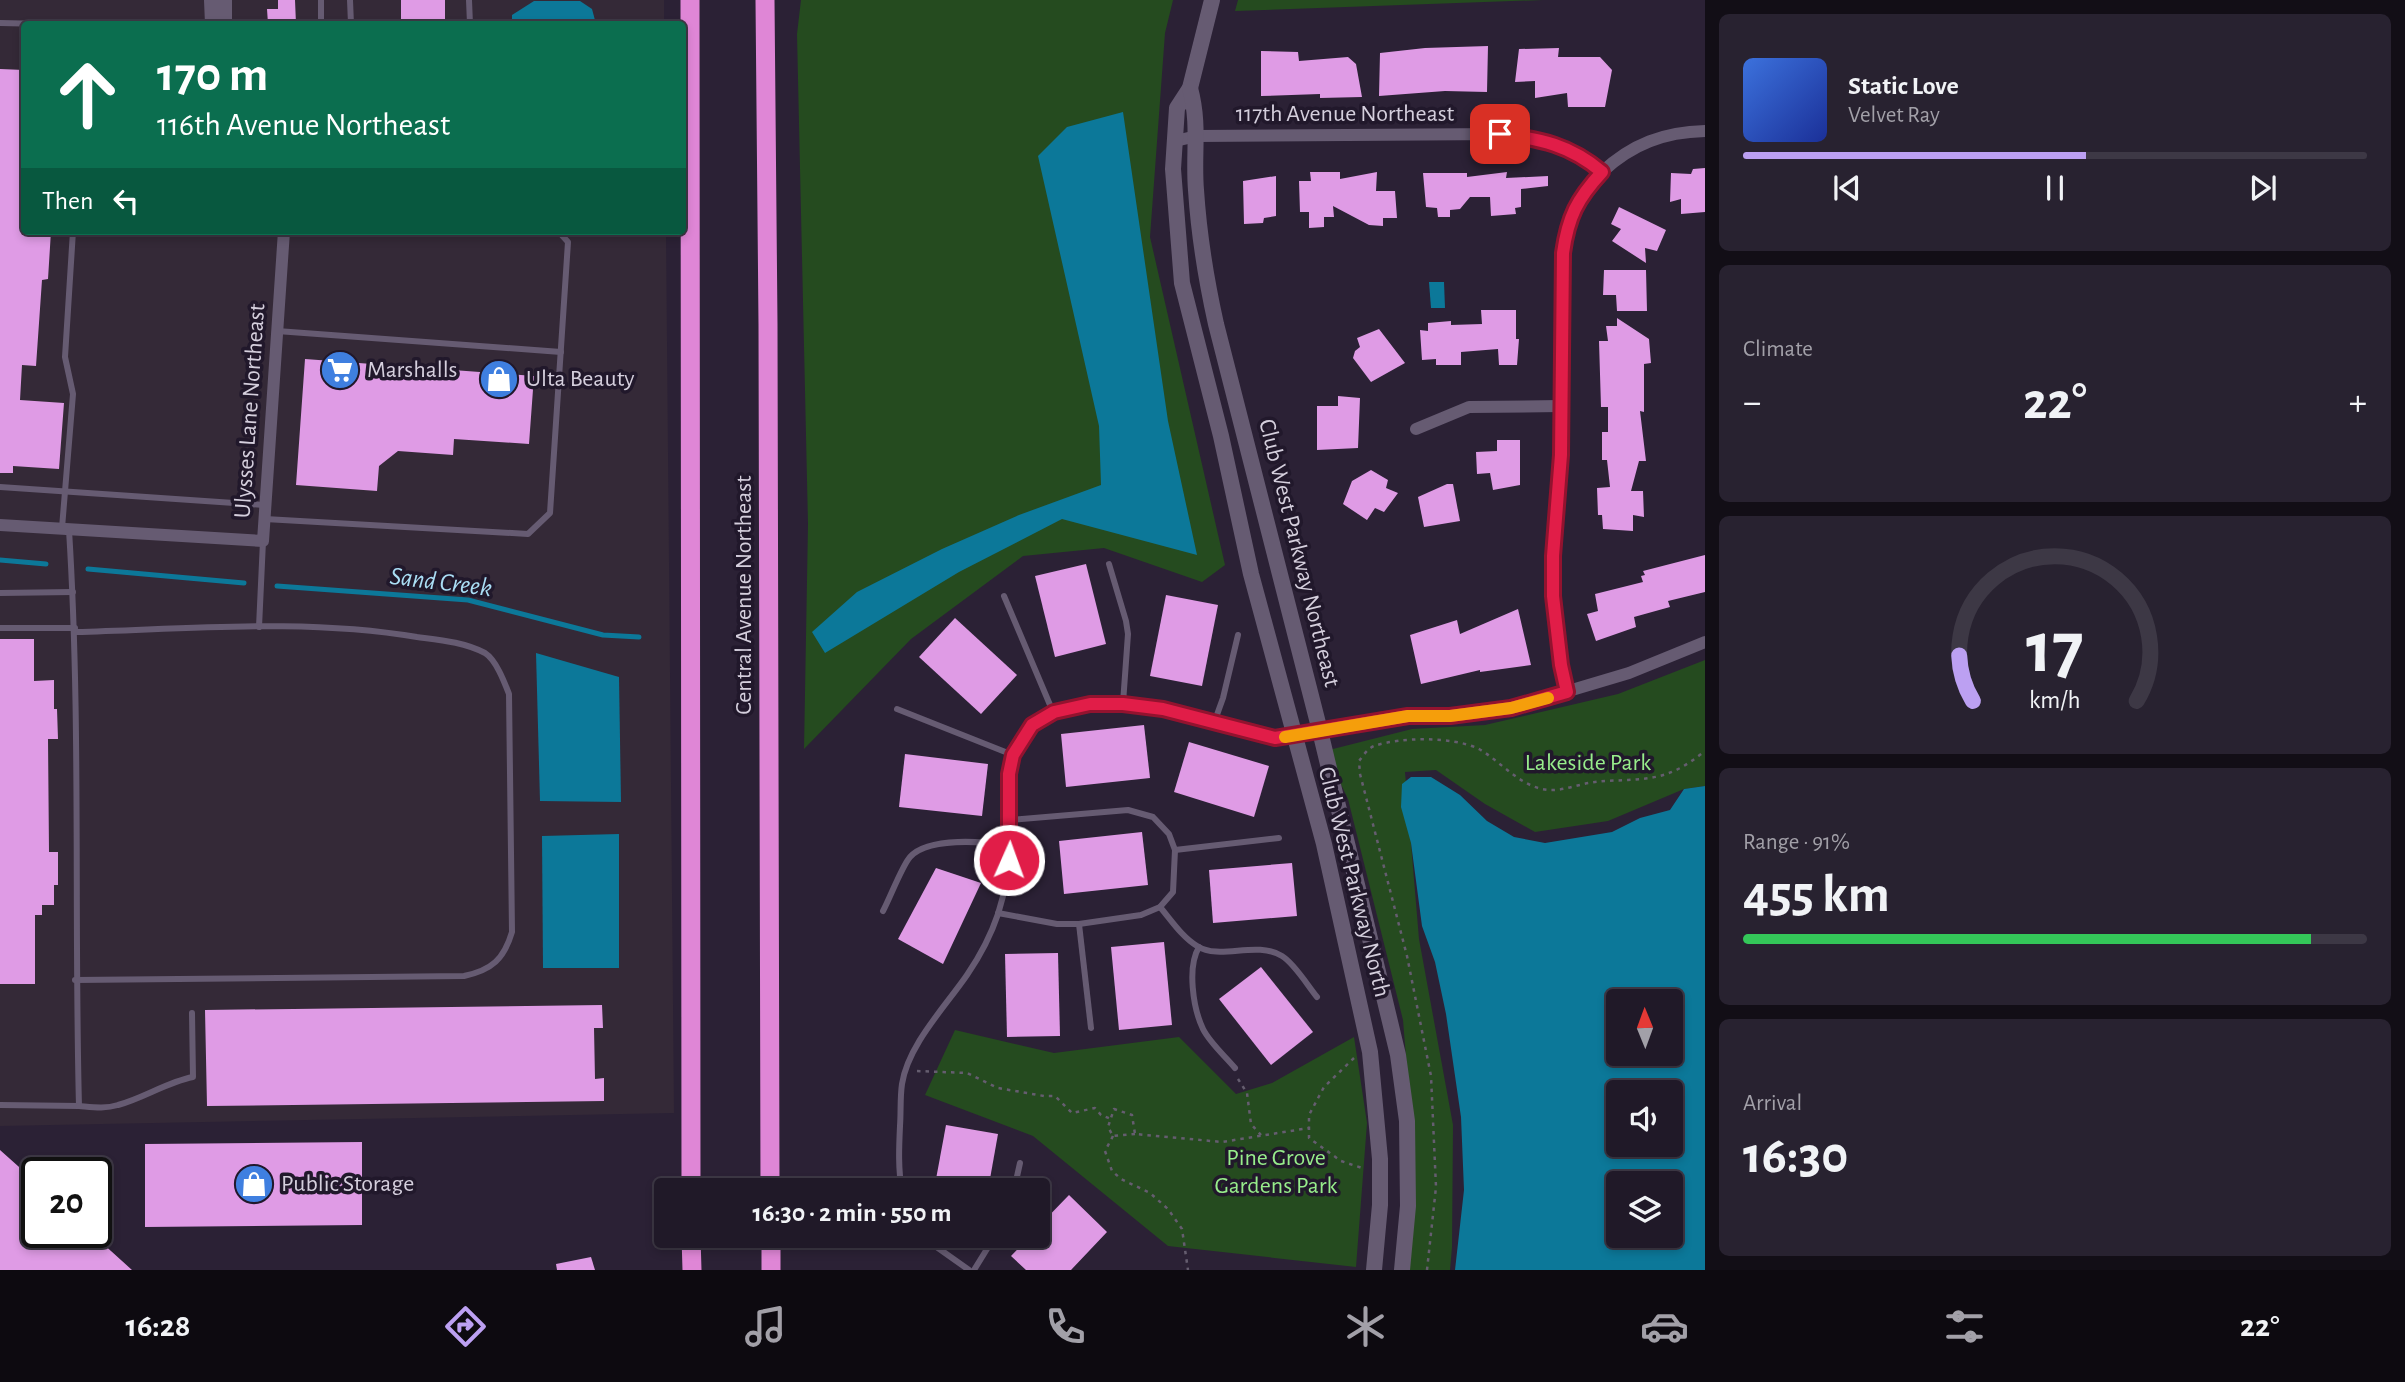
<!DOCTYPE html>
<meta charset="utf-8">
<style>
:root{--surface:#201928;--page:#282230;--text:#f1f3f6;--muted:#a2a0a8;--line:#3d3845;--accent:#bca0f2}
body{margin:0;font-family:"Alegreya Sans",sans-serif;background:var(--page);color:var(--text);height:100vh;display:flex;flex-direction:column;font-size:26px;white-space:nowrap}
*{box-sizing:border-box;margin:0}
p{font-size:23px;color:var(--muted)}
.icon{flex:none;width:38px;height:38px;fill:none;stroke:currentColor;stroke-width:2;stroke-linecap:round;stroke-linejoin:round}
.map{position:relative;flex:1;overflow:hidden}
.sheet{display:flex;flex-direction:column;gap:14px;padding:14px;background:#120e16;width:700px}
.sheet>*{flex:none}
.guide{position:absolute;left:21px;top:21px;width:665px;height:214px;border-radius:7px;box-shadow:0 4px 10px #0003,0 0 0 2px var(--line);background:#0b6e4f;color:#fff;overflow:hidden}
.needle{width:46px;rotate:359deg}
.fabs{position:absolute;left:1606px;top:989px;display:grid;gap:14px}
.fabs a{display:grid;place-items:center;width:77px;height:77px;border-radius:7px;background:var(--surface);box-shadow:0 4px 10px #0003,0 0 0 2px var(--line);font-size:35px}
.speed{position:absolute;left:21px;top:1157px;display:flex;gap:14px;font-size:35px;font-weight:700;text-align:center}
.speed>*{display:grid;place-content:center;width:91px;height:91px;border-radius:50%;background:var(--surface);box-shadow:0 4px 10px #0003,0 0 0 2px var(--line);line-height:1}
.speed .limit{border:4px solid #111;border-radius:10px;background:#fff;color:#111}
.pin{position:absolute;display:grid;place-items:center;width:60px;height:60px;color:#fff;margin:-30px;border-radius:14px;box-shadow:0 4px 10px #0006}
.me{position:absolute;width:77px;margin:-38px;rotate:2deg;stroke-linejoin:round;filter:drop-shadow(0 0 5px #0008)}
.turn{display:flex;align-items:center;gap:24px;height:147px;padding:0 21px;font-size:32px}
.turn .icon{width:91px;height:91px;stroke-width:2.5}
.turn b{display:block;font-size:49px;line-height:60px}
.then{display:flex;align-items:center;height:66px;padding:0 21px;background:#0003;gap:14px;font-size:26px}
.big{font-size:52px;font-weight:700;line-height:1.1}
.sheet .card{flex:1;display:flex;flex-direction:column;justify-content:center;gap:10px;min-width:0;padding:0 24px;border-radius:10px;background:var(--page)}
.sheet .dial{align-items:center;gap:0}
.dial svg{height:182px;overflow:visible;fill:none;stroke:var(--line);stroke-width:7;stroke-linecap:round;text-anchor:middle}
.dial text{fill:var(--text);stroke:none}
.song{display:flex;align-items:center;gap:21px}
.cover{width:84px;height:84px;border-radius:10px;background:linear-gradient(135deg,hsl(220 70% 55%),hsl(230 70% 35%))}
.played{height:7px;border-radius:4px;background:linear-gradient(90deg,var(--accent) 55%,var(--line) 55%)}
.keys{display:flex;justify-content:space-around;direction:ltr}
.heat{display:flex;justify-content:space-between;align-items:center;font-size:38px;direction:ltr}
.charge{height:10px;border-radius:5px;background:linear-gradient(90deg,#34c759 91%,var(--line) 0)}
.trip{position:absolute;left:654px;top:1178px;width:396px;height:70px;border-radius:7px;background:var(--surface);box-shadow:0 4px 10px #0003,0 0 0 2px var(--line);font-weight:700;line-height:70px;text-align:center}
.menu{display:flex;height:112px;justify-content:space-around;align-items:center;background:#0d0a10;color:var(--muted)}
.menu .icon{width:49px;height:49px}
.menu .on{color:var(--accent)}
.menu b{font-size:32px;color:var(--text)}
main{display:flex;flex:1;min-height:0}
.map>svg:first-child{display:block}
</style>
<main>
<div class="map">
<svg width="1705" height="1270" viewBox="0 0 1705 1270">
<rect width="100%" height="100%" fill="#2b2135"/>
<path fill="#342937" d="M0,0h664v24h-640v207h642l8,882 -674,13z"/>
<g fill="#254b1f">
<path d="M801,0h372l-8,33 -15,204 75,328 -23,17 -98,-34 -81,8 -112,83 -107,110 4,-225 -11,-490z"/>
<path d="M1238,0h305l-308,11z"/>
<path d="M1705,660v126l-21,3 -76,32 -73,11 -50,-28 -49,-34 -31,2 14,167 34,186 -1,122 -2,23h-44l9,-103 -12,-147 -55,-221 -23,-48 87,-22 73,-4 133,-31z"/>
<path d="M955,1030l99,23 125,-16 57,57 36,-11 82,-46 13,86 -11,144 -188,-21 -135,-110 -108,-41z"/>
</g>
<g fill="#0c7899" fill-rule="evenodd">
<path d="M534,1h46l12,8 4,15h-84v-9z"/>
<path d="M1123,112l45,309 29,134 -135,-36 -103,53 -134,81 -13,-21 45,-40 85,-43 77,-34 82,-30 -2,-59 -61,-270 29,-29z"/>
<path d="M1429,282h15l1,26h-14z"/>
<path d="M536,653l83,24 2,125 -81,-1z"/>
<path d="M1411,777h20l29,18 27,26 27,16 31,6 67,-11 28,-14 30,-8 14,-21 21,-3v484h-250l9,-80 -3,-73 -15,-103 -11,-52 -13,-36 -11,-83 -10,-36 1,-23zM1671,1001v53h-52v-53zM1671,1092v52h-52v-52zM1671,1183v53h-52v-53z"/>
<path d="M619,834v134h-76l-1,-132z"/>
</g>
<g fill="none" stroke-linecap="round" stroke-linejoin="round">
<g stroke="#0c7899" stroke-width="5">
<path d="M0,560l46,4"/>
<path d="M88,569l156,14"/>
<path d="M277,586l191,14 135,35 36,2"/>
</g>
</g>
<g fill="#df9be5">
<path d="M278,0h17l1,24h-28l-1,-15h11z"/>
<rect x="401" y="0" width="44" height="24"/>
<path d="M1488,46l-1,46 -42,-1 -66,5 1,-43 45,-5z"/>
<path d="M1559,48l-1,9h42l12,13 -7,37h-37l-1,-14 -32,5v-17l-20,1 4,-33z"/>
<path d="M1261,51l37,1 1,9 49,-4 8,7 6,33 -42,1v-4l-59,2z"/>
<path d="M0,69l24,1v161h27l-3,48 -6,1 -6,86 -14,-1 -2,35 44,3 -5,66 -46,-3v7h-13z"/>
<path d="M1705,168v44l-24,2v-15l-11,3 1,-29 20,1 2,-5z"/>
<path d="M1310,172h30v7l37,-7 -1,19h19l2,27h-14v8l-14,-1 -36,-19 1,11h-10v10l-15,1v-16h-9l-1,-31h12z"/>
<path d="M1507,172l-1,6 42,-2v10l-27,3v18l-6,1 1,6 -25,2 -1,-19h-20l-10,12 -10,1v7h-12l-1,-9 -11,-1 -3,-34h44v4z"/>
<path d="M1276,176v40l-12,2 -1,5 -19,1 -1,-43z"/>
<path d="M1619,207l47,23 -9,21 -12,-3 1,15 -34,-22 9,-12 -10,-5z"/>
<path d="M1604,270h42l1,41h-30l-1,-16h-13z"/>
<path d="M1481,310h35v29h3l-2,26h-18l-1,-16 -37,3v13h-25v-6l-14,1 -2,-30 8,1v-8l23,-2v4l31,-1z"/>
<path d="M1617,318l32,21 2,24 -7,1v48l-4,-1 6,50h-7l-8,30h12l1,26 -11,-2v16l-30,-2 -1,-14h-4l-1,-27 13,-1 -3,-27h-5v-28h6v-25h-7l-2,-66h9l-2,-15h11z"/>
<path d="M1379,329l26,34 -34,19 -18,-24 2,-7 5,-4 -3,-9z"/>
<path d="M305,359l229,17 -5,68 -75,-5 -1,16 -55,-4 -19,15 -2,25 -81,-6z"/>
<path d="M1338,396l22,2 -2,50 -41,2v-44h21z"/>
<path d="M1497,440h23v45l-27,5 -3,-17 -13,1 -1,-22 21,-1z"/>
<path d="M1371,470l17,10 -2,8 12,5 -14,19 -9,-4 -8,12 -24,-16 9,-23z"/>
<path d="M1447,484h6l7,37 -36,6 -6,-30z"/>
<path d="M1705,555v37l-37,9 2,6 -36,10 2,10 -40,14 -9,-27 11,-3 -3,-17 48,-12 -2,-6 4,-1 -2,-4z"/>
<path d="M1086,564l20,80 -51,13 -20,-81z"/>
<path d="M1166,595l52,10 -16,81 -52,-10z"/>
<path d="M1518,609l13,56 -51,7v-2l-59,14 -11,-49 47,-15 3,14z"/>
<path d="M955,618l62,57 -36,39 -62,-57z"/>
<path d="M0,639h34v42l20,-1v29h3l1,30h-10l1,113h9v33h-4v20h-12v10h-7v69h-35z"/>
<path d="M1144,725l6,53 -84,9 -5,-53z"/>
<path d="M1189,742l80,24 -15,51 -80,-25z"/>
<path d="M905,754l83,10 -6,52 -83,-9z"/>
<path d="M1142,832l6,53 -84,9 -5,-53z"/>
<path d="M1292,863l5,53 -84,7 -4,-53z"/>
<path d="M936,868l45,15 -38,81 -45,-25z"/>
<path d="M1164,942l8,83 -53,5 -8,-83z"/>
<path d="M1058,953l2,83 -53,1 -2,-83z"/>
<path d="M1261,967l52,65 -42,33 -52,-66z"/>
<path d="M602,1005l1,23h-9l1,51 9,-1v23l-397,5 -2,-96z"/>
<path d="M946,1125l52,9 -10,56h-54z"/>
<path d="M362,1142v83l-217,2v-83z"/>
<path d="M0,1150l37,33v49h53l42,38h-132z"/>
<path d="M1069,1195l38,37 -36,38h-45l-15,-14 19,-20h8v-9z"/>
<path d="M591,1257l4,13h-38l-1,-6z"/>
</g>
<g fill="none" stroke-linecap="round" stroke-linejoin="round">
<g stroke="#655d6f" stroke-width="2.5" stroke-dasharray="3.5 5" stroke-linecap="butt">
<path d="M1354,1058l-30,29 -15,28v23l32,23 24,8"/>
<path d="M917,1071l50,2 31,15 46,8h11l17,17 23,-5 6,7 10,4"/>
<path d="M1238,1079l9,14 4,31 10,11"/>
<path d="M1135,1134l-22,2 -5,-9 6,-18 18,6 3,19 87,8 87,-14"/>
<path d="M1113,1136l-8,15 7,20 9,8 29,14 18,16 14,20 6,41"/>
<path d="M1427,1270l9,-83 -5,-111 -24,-120 -47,-182 -1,-13c4,-5 8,-12 15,-15 27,-9 78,-10 105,3 21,12 39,35 63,40 18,4 35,-5 53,-7 24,-3 51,0 74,-9 12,-4 26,-14 36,-22"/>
</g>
<g stroke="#665b72" stroke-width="6">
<path d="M321,0v24"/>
<path d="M350,0l1,24"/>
<path d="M469,0l1,24"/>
<path d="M0,23l45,1"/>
<path d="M277,331l284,21"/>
<path d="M0,487l264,18"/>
<path d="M265,519l263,15 22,-21 18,-271 -10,-11"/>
<path d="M62,528l11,-134 -8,-37 8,-126"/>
<path d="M1109,564l17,57 2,13 -5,69"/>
<path d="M0,593l73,-1"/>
<path d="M1004,596l49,116"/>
<path d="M259,627l4,-86"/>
<path d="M0,628h75"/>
<path d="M897,709l116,46"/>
<path d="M1214,723l9,-25 15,-63"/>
<path d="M1175,850l104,-12"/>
<path d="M1160,907c11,13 22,30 37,39 24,15 58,-6 85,10 12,7 26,30 35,41"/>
<path d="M883,911c7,-13 19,-45 27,-54 19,-21 75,-15 100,-12"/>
<path d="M998,913l59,11h22l62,-9 19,-8 13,-15 2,-42 -6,-16 -16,-17 -25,-7 -118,10"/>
<path d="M1079,924l12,104"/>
<path d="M1199,947c-12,20 -6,61 4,82 7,14 22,27 32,39"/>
<path d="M75,980l389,-4c28,-6 40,-17 48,-44l-3,-238c-5,-13 -13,-34 -24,-41 -21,-11 -45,-13 -68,-16 -112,-19 -228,-8 -341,-5"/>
<path d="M0,1105l79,1c-5,-192 2,-385 -10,-576"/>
<path d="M79,1106c13,1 26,3 39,-1 26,-7 49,-23 75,-28l-1,-64"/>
<path d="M902,1190c-4,-20 -3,-43 -2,-64 1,-13 0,-29 2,-42 6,-39 43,-77 65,-109 13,-19 24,-40 31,-61 7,-22 11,-46 12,-68 2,-41 -12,-91 23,-121 56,-48 179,-2 242,13l18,-2"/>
<path d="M1014,1190l6,-27"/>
<path d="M921,1236l48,34"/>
<path d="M974,1270l21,-34"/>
</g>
<g stroke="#665b72" stroke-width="12">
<path d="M1175,141l22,-5 303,-2c41,5 70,11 102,38 30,-28 62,-40 103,-41"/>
<path d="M1416,429l53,-22 92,-1"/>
<path d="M0,525l263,16 21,-310"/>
<path d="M1567,692l-6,-27 -8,-69v-40l8,-101 2,-202c5,-36 14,-54 39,-81"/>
<path d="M1294,736l114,-20 42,-1 61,-7 118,-35 76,-31"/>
</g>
<g stroke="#665b72" stroke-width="16">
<path d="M212,0l1,24"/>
<path d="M224,0v24"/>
<path d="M1212,0l-22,88 -13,20 -4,61 9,114 39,153 30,138 73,270 46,208 10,107v46l-6,65"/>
<path d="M1190,88c10,37 3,66 6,102 3,46 10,89 20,134l104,407 78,324 9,66 1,85 -6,64"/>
</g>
<g stroke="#df86d6" stroke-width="19">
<path d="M690,0l1,1190"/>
<path d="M765,0l3,324 2,866"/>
<path d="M691,1236l1,34"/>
<path d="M771,1236v34"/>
</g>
</g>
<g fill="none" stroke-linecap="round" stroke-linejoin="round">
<g stroke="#92132f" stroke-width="18">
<path id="route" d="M1009,860v-86l4,-19 19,-30 22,-13 36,-8h33l40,5 112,29 133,-22h42l61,-8 56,-16 -6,-27 -8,-69v-40l8,-101 2,-202c5,-36 14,-54 39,-81 -32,-27 -61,-33 -102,-38"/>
</g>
<use href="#route" stroke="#e11d48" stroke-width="12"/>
<path stroke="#f59e0b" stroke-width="12" d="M1285,737l123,-21h42l61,-8 37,-10"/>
</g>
<defs>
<g id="supermarket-disc" transform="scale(2.0125)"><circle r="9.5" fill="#3f7fe0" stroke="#21182b"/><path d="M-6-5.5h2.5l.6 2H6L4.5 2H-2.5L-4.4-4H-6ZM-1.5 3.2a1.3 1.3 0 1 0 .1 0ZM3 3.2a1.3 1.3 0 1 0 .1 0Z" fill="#fff"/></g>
<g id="shop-disc" transform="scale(2.0125)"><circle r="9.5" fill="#3f7fe0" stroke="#21182b"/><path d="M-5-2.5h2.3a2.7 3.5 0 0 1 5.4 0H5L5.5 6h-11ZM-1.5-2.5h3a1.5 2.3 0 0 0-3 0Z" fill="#fff"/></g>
</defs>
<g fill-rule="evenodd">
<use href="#supermarket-disc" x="340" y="370"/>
<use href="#shop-disc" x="499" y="379"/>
<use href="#shop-disc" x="254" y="1184"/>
</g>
<g text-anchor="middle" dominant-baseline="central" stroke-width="7" stroke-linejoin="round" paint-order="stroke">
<g font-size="24" fill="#d5cfdd" stroke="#21182b">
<text x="1345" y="114">117th Avenue Northeast</text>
<text transform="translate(250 411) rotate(-86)">Ulysses Lane Northeast</text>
<text transform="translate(1299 553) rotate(76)">Club West Parkway Northeast</text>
<text transform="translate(744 595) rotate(-90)">Central Avenue Northeast</text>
<text transform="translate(1354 882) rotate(76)">Club West Parkway North</text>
</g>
<g font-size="24" fill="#d5cfdd" stroke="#21182b" text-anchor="start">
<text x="367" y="370">Marshalls</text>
<text x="526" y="379">Ulta Beauty</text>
<text x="281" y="1184">Public Storage</text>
</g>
<g font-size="24" fill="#97ed8b" stroke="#21182b">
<text x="1588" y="763">Lakeside Park</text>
<text x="1276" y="1158">Pine Grove<tspan x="1276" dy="28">Gardens Park</tspan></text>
</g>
<g font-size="26" font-style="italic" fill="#aadef5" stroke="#21182b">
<text transform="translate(441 582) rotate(7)">Sand Creek</text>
</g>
</g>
</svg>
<div class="fabs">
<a><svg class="needle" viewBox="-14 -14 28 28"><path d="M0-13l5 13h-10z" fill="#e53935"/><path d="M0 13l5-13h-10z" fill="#a2a0a8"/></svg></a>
<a><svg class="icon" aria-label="sound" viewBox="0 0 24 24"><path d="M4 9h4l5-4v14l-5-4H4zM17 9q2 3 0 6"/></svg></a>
<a><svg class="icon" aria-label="layers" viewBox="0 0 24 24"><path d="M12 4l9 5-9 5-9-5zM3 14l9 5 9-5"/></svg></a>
</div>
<div class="speed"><div class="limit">20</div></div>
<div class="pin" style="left:1500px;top:134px;background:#d93025"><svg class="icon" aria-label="arrive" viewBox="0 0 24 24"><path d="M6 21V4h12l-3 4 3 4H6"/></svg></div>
<svg class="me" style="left:1009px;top:860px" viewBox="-20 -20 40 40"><circle r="17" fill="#e11d48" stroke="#fff" stroke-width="3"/><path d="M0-11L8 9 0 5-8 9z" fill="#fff"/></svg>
<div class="trip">16:30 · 2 min · 550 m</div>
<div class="guide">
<div class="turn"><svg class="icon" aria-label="ahead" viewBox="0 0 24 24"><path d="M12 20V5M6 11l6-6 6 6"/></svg><div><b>170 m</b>116th Avenue Northeast</div></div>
<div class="then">Then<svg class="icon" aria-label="left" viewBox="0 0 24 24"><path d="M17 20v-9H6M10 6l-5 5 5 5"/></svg></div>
</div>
</div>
<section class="sheet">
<div class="card">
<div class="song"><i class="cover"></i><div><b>Static Love</b><p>Velvet Ray</p></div></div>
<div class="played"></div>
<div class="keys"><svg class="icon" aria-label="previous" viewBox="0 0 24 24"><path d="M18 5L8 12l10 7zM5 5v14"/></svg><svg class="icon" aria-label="pause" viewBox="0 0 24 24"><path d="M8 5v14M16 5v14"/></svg><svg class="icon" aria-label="next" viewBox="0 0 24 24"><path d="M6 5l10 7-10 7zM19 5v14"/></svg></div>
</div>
<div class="card"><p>Climate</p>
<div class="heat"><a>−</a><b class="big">22°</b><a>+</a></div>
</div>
<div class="card dial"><svg viewBox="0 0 100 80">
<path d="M14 69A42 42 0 1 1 86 69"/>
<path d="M14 69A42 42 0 0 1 8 49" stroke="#bca0f2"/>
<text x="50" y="56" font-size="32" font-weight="700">17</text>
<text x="50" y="72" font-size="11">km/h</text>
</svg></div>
<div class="card"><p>Range · 91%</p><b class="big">455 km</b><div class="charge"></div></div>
<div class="card"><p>Arrival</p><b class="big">16:30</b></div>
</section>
</main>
<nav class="menu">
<b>16:28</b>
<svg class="icon on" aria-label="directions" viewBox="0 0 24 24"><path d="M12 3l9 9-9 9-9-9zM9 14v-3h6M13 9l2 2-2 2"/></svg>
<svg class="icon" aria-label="music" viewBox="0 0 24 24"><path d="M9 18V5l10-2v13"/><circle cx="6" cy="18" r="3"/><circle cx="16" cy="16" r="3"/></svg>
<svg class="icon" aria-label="phone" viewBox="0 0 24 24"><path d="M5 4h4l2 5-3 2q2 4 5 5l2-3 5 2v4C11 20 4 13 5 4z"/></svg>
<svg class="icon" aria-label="climate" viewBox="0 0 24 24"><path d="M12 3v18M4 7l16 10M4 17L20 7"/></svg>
<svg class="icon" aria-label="car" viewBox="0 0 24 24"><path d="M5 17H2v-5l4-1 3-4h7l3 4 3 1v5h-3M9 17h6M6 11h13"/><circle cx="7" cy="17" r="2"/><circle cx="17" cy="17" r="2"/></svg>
<svg class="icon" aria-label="filters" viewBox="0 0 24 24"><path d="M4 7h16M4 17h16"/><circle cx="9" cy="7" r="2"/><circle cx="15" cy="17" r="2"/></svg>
<b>22°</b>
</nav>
